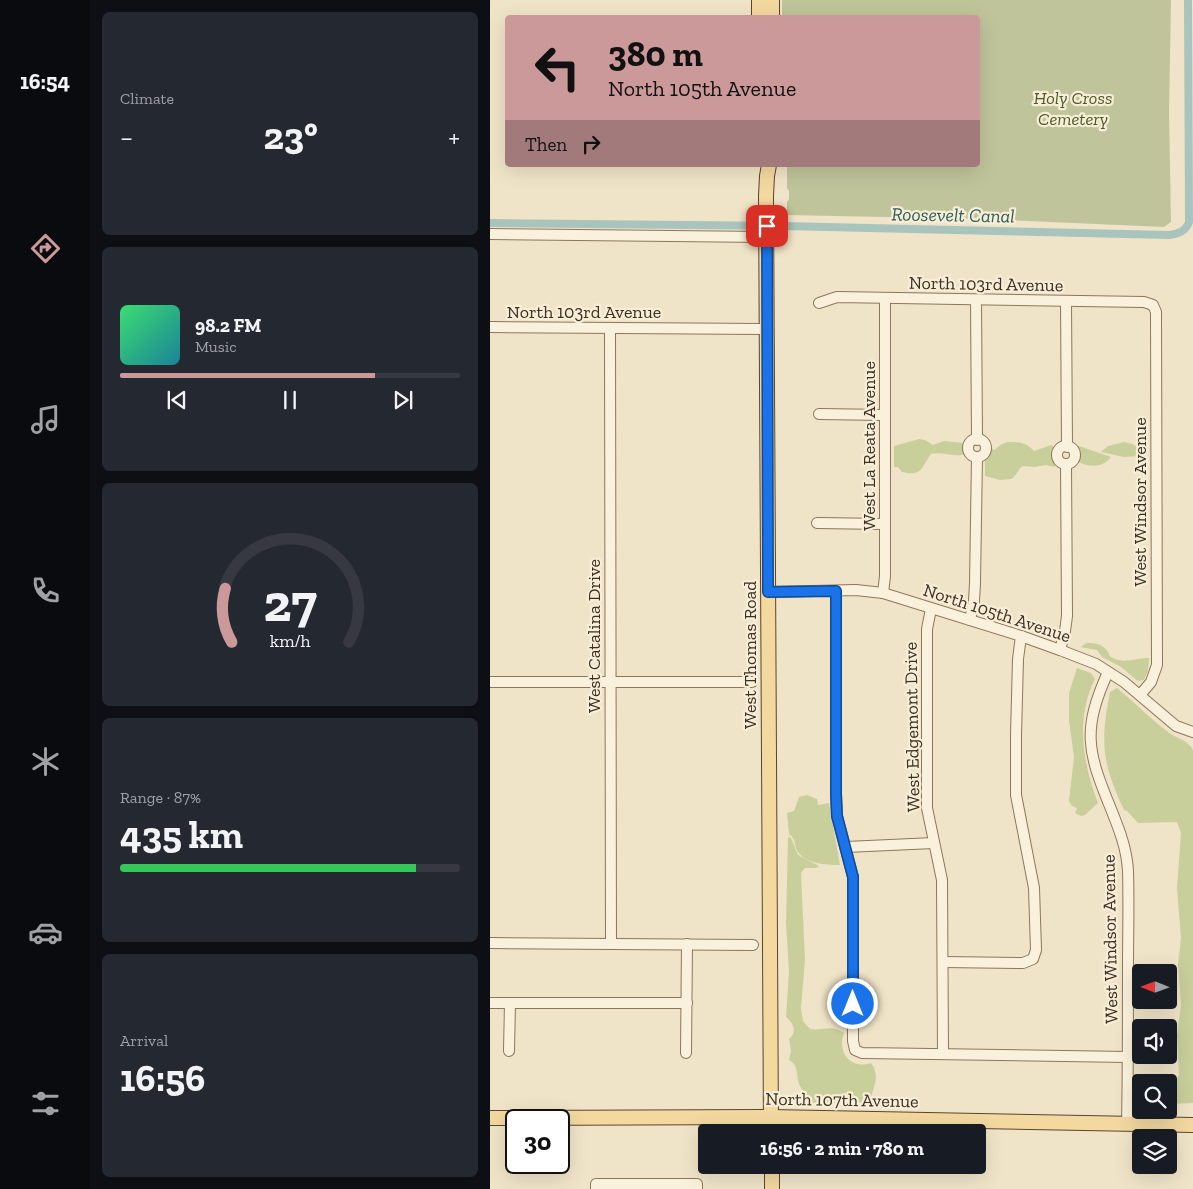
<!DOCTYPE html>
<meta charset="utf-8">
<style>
:root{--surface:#171b24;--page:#242831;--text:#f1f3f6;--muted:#9ea1a6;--line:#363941;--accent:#cc999b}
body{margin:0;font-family:"Zilla Slab",serif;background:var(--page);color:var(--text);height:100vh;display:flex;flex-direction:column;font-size:19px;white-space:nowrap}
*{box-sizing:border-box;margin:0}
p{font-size:16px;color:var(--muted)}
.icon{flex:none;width:28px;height:28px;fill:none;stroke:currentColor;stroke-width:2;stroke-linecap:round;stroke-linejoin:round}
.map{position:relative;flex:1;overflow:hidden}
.drawer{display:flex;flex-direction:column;gap:12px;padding:12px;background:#0d0f14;width:400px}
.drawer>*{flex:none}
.banner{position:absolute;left:15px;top:15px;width:475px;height:152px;border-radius:5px;box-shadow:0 5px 20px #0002;background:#cc999b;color:#111;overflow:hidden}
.needle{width:32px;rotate:271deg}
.tools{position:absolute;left:642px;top:964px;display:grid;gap:10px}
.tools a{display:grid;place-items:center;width:45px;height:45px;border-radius:5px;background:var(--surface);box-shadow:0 5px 20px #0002;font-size:25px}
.speed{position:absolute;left:15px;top:1109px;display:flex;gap:10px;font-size:25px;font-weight:700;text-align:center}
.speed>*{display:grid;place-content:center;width:65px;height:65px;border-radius:50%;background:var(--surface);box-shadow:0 5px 20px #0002;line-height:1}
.speed .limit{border:2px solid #111;border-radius:8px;background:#fff;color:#111}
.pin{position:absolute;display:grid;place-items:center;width:42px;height:42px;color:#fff;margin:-21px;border-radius:10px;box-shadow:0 2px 8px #0006}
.me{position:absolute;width:55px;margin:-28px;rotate:0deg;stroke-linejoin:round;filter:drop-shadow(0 0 4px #0008)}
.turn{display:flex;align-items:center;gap:18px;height:105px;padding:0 20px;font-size:22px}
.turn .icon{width:65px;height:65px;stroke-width:2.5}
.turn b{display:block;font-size:35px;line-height:42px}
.then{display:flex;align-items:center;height:48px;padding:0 20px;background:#0003;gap:10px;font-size:19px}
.big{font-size:38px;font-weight:700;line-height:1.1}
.drawer .tile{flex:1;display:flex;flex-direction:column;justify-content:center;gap:8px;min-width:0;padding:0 18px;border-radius:8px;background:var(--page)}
.drawer .dial{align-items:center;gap:0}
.dial svg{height:130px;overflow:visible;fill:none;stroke:var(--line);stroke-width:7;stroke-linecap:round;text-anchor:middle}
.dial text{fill:var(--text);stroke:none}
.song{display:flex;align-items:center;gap:15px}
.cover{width:60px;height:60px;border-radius:8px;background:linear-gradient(135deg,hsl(140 70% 55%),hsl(190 70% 35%))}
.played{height:5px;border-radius:2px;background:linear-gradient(90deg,var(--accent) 75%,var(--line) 75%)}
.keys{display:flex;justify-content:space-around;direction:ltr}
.heat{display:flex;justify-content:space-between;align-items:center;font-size:28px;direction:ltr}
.charge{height:8px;border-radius:4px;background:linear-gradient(90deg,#34c759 87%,var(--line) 0)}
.trip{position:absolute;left:208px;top:1124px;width:288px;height:50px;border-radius:5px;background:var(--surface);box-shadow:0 5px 20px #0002;font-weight:700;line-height:50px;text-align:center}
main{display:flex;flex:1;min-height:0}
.tab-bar{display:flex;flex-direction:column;width:90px;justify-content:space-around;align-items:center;background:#090b0e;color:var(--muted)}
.tab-bar .icon{width:35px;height:35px}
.tab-bar .active{color:var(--accent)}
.tab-bar b{font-size:22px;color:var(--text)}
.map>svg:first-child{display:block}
</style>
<main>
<nav class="tab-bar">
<b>16:54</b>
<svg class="icon active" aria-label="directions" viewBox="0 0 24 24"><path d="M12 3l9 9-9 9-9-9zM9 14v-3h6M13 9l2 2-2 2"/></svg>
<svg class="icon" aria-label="music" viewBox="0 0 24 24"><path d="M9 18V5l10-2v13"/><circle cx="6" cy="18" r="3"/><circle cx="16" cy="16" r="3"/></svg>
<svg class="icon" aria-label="phone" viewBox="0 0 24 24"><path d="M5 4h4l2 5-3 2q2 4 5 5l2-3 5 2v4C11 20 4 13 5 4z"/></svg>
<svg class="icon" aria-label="climate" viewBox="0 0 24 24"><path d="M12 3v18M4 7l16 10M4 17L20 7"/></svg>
<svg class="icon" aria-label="car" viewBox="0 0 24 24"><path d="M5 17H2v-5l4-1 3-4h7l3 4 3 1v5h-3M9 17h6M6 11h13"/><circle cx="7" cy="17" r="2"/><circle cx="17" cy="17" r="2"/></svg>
<svg class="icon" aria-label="filters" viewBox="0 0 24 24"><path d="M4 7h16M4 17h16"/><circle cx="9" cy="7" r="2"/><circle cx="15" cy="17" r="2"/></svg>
</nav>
<section class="drawer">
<div class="tile"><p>Climate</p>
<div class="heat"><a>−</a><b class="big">23°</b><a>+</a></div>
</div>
<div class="tile">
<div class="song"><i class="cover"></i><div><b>98.2 FM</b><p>Music</p></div></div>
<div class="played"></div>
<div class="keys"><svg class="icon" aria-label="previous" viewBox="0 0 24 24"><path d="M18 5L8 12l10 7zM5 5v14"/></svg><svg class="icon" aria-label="pause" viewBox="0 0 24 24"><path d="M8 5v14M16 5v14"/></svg><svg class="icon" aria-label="next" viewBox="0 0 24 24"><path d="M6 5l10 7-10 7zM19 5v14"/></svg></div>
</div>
<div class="tile dial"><svg viewBox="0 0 100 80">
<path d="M14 69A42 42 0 1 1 86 69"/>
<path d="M14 69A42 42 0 0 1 10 36" stroke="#cc999b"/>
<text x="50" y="56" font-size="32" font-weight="700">27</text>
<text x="50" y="72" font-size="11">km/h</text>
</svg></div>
<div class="tile"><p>Range · 87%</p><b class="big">435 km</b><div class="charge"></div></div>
<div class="tile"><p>Arrival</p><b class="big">16:56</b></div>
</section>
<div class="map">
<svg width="703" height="1189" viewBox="0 0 703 1189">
<rect width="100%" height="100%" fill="#f0e4c8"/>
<g fill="#c9cf9b">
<path d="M429,439l6,1 8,5 11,-4 20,2 1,11c-11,4 -22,-3 -34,0 -10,13 -8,23 -29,18l-4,-5h-4v-21z"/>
<path d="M518,442c12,0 18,0 26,9l17,-6 4,3 -1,11 2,6 -2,2 -8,-2 -11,2 -11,-1 -3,1 -7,10 -3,2 -11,1 -15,-4v-14l3,-18 6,6 8,-6z"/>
<path d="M634,442c10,2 16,3 18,14l-18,1 -23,-5 7,-6z"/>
<path d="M589,446l32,11c-8,11 -23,11 -34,4l2,-8 -2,-6z"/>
<path d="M597,643c9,0 16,1 21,9 2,4 1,4 5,6 10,6 25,0 36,0l-1,13 -4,9 -6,1 -17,-14 -19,-10 -5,-7 -17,-3z"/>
<path d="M587,668l14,5 4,6c-20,39 -12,86 3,124l-13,12 -4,1 -6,-3 2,-5 -5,-2 -3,-5 5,-44 -5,-36v-28z"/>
<path d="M627,688c18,14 33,31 51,44 9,7 19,7 25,18v353l-24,1v-22h-22l5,-4 24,2 3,-5 -2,-40 4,-30 -3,-41 3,-26 -4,-49 4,-56 -4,-11 -39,1 -11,-12 -3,-1c-22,-47 -24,-67 -14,-118z"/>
<path d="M317,795l10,4 1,6 11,-2 11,62c-14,0 -38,-1 -44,-17 -2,-6 -1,-10 -7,-14l-2,-21 7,-2 5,-14z"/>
<path d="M298,837l3,1 7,17 21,11 -3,2h-11l-4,5 4,86 -4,50 2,12 7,8c13,2 23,-5 34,4 -7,19 6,37 27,30 10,13 2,24 -1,39l-59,1c-1,-8 -8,-10 -11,-17 -5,-10 0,-20 -11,-26l2,-9 -2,-12c9,-8 4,-16 -3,-22l3,-46 -3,-48z"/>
</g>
<path fill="#bfc49a" d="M292,0h389l-2,112 2,110 -7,5 -183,-8 -194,-4v-13l2,-3v-8l-2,-3v-23h191v-147l-196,-1z"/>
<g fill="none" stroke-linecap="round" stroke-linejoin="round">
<path stroke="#a9c4bc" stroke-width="8" d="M0,223l294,3 385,9c10,-1 17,-4 20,-13l-1,-222"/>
<g stroke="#8d765c" stroke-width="12">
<g id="minor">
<path d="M0,234l277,3"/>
<path d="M486,300l1,140"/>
<path d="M576,301l1,146"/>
<path d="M329,303l18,-6 307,5 9,3 3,7 1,353 -6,17 -11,13"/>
<path d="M0,327l277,2"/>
<path d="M120,329l1,615"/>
<path d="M329,414l66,1"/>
<circle cx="487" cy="448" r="9"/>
<circle cx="576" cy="455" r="9"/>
<path d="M327,523l68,1"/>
<path d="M346,591v203l1,22 16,61v164l2,9 7,3 266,4"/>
<path d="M278,592l88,-2 27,3 138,43 39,14 36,14 28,18 52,44 17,6"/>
<path d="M393,593l2,-17v-278"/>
<path d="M441,609l-4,20v179l15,72 1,173"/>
<path d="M480,620l4,-19 1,-18 2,-126"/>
<path d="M570,650l5,-19 2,-15 -1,-152"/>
<path d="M618,672c-26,58 -21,79 3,137 8,20 16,40 17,62 1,32 0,66 0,98 0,52 0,104 -1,156"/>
<path d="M0,682h262"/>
<path d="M356,847l88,-4"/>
<path d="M0,943l263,2"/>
<path d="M453,962l80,1 10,-4 3,-9 -2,-62 -18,-93v-60l2,-76 3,-23"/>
<path d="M0,1003h197"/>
<path d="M19,1051l1,-48"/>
<path d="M196,1053l1,-109"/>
<path d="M106,1189v-5h101v5"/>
</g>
</g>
<g stroke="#5b4430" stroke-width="16">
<g id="major">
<path d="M269,0v18"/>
<path d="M282,0v18"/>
<path d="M279,165l-2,11 -1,20 5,936"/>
<path d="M0,1118l281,-1 422,8"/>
<path d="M282,1189v-24"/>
</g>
</g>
<use href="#minor" stroke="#faf1dc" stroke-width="10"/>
<use href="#major" stroke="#f3d9a0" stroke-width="14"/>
</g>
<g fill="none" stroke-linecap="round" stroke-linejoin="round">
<g stroke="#114b97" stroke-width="12">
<path id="route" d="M277,226l1,366 68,-1v203l1,22 16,61v127"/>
</g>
<use href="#route" stroke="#1a73e8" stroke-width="9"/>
</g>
<g text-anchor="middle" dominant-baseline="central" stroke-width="4.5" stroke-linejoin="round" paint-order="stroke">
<g font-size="18" font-style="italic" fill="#4d5a26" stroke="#f7eed8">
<text x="583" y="98">Holy Cross<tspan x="583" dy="21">Cemetery</tspan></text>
</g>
<g font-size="18" fill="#3d2e20" stroke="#f7eed8">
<text transform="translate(496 284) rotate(1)">North 103rd Avenue</text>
<text x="94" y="312">North 103rd Avenue</text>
<text transform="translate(379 446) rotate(-90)">West La Reata Avenue</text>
<text transform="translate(650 502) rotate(-90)">West Windsor Avenue</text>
<text transform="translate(507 613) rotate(18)">North 105th Avenue</text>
<text transform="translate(104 636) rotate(-90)">West Catalina Drive</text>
<text transform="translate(260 655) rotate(-90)">West Thomas Road</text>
<text transform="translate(422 727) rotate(-91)">West Edgemont Drive</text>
<text transform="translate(620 939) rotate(-91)">West Windsor Avenue</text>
<text transform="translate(352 1100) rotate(1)">North 107th Avenue</text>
</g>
<g font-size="19" font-style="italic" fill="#2f5d5a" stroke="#f7eed8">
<text transform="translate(463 215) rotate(1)">Roosevelt Canal</text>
</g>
</g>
</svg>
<div class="tools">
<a><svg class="needle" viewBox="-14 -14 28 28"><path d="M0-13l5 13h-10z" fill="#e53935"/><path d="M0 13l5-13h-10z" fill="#9ea1a6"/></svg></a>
<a><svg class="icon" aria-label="sound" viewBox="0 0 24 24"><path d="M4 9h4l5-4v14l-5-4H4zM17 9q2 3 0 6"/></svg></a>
<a><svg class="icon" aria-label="search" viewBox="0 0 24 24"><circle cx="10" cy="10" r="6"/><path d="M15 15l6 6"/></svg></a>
<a><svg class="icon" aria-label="layers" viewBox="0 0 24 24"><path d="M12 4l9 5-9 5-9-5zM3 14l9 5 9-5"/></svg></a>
</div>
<div class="speed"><div class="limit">30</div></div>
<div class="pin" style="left:277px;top:226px;background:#d93025"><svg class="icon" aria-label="arrive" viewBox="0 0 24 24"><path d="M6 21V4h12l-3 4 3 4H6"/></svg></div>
<svg class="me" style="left:363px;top:1004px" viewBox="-20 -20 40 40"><circle r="17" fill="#1a73e8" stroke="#fff" stroke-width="3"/><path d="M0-11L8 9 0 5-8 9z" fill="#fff"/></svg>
<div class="trip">16:56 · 2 min · 780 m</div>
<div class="banner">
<div class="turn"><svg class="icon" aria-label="left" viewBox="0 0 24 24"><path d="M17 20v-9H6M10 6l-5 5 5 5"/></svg><div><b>380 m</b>North 105th Avenue</div></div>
<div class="then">Then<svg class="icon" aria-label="right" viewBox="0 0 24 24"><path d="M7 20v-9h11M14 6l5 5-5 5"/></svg></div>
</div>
</div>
</main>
